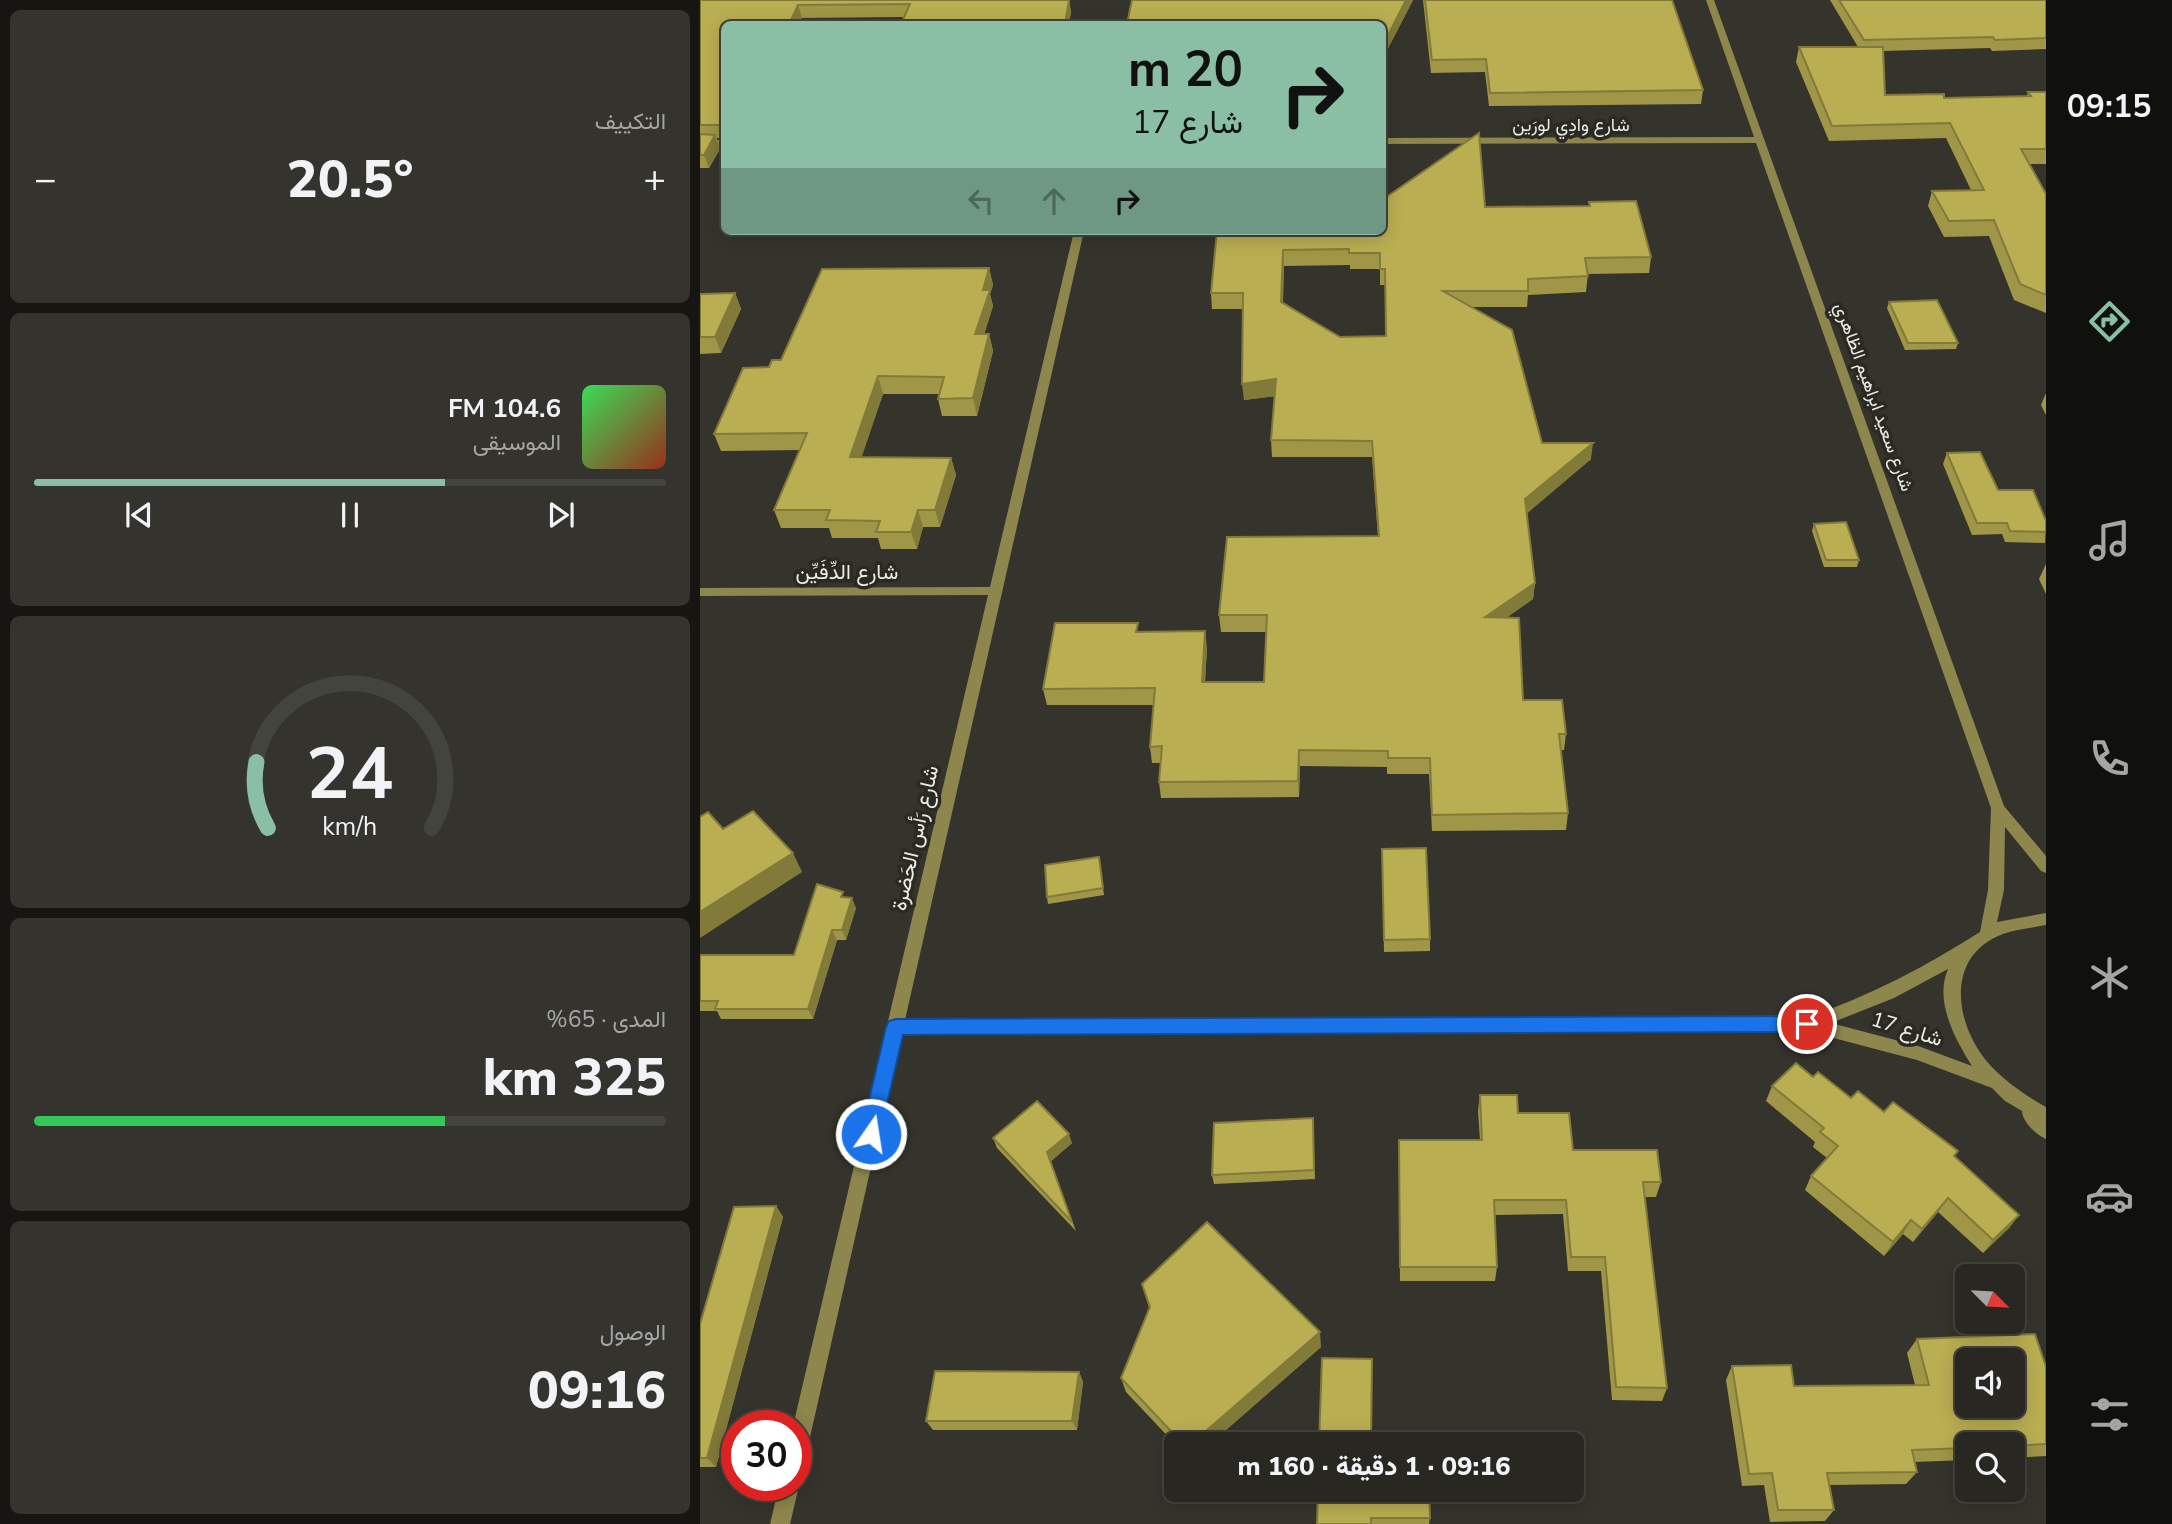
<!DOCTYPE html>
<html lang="ar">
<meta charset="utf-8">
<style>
:root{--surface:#282721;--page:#34332e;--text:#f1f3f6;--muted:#a5a5a5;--line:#44443f;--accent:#8abfa5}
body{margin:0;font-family:"Nunito Sans",Vazirmatn,sans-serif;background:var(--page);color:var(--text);direction:rtl;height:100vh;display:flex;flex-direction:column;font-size:26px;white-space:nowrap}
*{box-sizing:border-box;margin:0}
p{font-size:23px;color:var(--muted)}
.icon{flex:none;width:38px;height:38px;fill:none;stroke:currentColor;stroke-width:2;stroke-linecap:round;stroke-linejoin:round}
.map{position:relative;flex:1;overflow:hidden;direction:ltr}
.sheet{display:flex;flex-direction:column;gap:10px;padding:10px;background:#161512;width:700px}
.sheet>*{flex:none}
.guide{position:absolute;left:21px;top:21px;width:665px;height:214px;border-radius:10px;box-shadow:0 4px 18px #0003,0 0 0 2px var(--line);direction:rtl;background:#8abfa5;color:#111;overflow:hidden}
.needle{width:46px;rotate:114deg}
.tools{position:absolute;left:1255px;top:1264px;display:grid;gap:14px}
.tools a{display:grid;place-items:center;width:70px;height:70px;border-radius:10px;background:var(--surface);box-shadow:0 4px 18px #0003,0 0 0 2px var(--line);font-size:35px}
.speed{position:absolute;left:21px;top:1410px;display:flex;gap:14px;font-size:35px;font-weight:700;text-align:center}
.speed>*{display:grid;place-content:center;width:91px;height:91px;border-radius:50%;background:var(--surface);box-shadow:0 4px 18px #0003,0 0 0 2px var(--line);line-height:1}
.speed .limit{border:10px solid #d22;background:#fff;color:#111}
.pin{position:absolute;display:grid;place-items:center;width:60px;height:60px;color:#fff;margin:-30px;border:4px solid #fff;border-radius:50%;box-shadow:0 2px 7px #0007}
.me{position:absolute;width:77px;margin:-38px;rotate:13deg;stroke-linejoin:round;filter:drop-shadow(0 0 5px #0008)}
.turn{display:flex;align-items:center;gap:24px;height:147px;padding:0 28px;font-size:32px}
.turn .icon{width:91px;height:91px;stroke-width:2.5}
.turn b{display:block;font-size:49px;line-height:60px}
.lanes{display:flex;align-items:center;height:66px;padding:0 28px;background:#0003;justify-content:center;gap:35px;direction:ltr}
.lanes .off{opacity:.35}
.big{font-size:52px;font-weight:800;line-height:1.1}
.sheet .widget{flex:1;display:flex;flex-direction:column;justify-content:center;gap:10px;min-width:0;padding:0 24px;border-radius:10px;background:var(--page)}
.sheet .dial{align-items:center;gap:0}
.dial svg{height:182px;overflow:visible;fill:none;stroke:var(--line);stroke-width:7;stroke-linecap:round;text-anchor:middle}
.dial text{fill:var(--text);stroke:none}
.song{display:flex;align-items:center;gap:21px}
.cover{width:84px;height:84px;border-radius:10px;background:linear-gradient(135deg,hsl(130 70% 55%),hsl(10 70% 35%))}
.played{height:7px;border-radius:4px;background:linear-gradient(90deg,var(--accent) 65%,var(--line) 65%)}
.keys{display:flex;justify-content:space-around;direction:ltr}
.heat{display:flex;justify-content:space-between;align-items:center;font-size:38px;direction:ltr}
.charge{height:10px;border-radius:5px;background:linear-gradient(90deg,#34c759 65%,var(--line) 0)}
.trip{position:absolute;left:464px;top:1432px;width:420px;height:70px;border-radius:10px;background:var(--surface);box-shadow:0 4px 18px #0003,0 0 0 2px var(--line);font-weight:800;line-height:70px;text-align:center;direction:rtl}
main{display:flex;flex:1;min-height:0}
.tabs{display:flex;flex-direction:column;width:126px;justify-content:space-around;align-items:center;background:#10100d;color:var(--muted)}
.tabs .icon{width:49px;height:49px}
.tabs .active{color:var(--accent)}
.tabs b{font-size:32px;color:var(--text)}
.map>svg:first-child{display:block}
</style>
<main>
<nav class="tabs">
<b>09:15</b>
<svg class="icon active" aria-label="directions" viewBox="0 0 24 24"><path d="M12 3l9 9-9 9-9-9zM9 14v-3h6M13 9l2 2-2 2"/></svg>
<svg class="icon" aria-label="music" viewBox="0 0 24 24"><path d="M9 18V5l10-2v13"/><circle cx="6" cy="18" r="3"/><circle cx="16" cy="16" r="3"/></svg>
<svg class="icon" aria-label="phone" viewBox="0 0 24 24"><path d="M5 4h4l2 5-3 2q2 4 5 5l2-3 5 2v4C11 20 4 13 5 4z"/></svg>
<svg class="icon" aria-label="climate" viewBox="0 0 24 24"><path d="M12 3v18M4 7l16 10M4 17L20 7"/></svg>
<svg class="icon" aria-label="car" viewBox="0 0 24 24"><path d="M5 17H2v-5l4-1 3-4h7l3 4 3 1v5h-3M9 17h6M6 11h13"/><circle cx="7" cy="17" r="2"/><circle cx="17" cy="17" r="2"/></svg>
<svg class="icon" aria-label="filters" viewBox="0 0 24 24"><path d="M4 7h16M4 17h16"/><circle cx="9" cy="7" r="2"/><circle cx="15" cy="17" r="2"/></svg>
</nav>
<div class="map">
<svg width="1346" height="1524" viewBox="0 0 1346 1524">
<rect width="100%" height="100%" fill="#35342c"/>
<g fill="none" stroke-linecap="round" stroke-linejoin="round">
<g fill="#8d864d" fill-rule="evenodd">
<path d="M1006,0h8l290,806 42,50v17l-5,-2 -36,-44 -1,63 -7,32 49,-9v12c-14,3 -30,4 -43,9 -59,22 -49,91 -13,131 17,18 35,30 56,42v32c-10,-4 -24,-18 -24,-28l-17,-10 -13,-13 -75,-28 -110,-29 -906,3 -95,421 -3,7 -7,3v-39h-3l195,-831 -288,1v-8l290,-1 84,-356h10l-179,789 903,-3c62,-21 117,-50 172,-85l8,-42 3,-82 -235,-665 -374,1v-6l372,-1zM1248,969c-14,32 7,70 24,97l-54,-20 -87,-23 63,-25z"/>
<rect x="0" y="140" width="24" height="6"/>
<path d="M96,1480l3,6 -9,38h-20l9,-38h17z"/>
</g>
</g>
<g fill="#a09647" fill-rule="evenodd">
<path d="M0,0h369l2,12 -2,12h58l5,-24h281l-31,60 -481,-36 3,-7 -102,1 -78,6v114h-7l3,11 -11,19h-9z"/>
<path d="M723,0h249l31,90 -2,14 -212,2 -4,-34 -54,1z"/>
<path d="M1130,0h216v49l-54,2 -2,-3 -107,3 2,44 59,3 83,-2 1,-4h18v72h-17l17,30v119l-32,-13 -25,-64 -45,1 -16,-31 4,-15 39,-1 -25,-52 -117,3 -33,-79 3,-15h59z"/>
<path d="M889,202l62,55 -2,16 -61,1 -2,18 -58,3 -1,12h-56l71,136 49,16 -64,54 8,70 -2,16 -26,18 16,83 43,34 -2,16h-3l7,63 -2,17 -134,1 -3,-57h-42v-7l-87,-1 -1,31 -138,1 -2,-16 2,-19h-9l-2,-16 4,-42h-107l-4,-16 96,-57 68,15 -2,35h59l3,-50h-46l-2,-17 159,-79 -6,-79h-100l-1,-17 4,-44 -31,4 -1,-91h-31l-1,-16 6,-62 268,-24 104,-1zM650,265v4h30v16h5l1,51 -46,1 -57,-35 1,-36z"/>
<path d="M289,268l4,17 -3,9 3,12 -9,28h5l4,17 -16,65h-35l-4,-17 1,-5h-56l-22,63 90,1 5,17 -16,52h-17l-6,22h-36l-3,-11h-46l-3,-10h-48l-7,-18 26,-60 -79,1 -7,-17 67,-74z"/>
<path d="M35,293l6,16 -20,44 -21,1v-60z"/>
<path d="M1189,302l69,41 -2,6 -51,1 -18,-42z"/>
<path d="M1346,393v22l-5,-10z"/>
<path d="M1247,453l51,37 48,31 -1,22 -40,-1 -3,-8 -30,1 -29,-71z"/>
<path d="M1114,524l45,36 -2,7h-33l-12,-36z"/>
<path d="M1346,564v30l-7,-15z"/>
<path d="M682,849l48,90v12l-46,1z"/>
<path d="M399,857l5,38 -56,9 -1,-7z"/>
<path d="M146,898l10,10 -10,32h-9l-24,79h-92l-4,-8h-17v-56h94z"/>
<path d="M1113,1077l38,21 33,14 70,45 65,58 -10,13 -26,25 -45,-41 -25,30 -10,-8 -19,22 -79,-66 6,-14 16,-18 -14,-11 2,-5 -49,-41 6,-15z"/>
<path d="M780,1095l38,18 55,37 88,32 -5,15h-11l22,191 -5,13 -50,-1 -11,-129h-33l-5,-57 -68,1 2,52 -2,14h-95l-1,-126 81,-15 -2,-29z"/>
<path d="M613,1118l2,61 -101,5 -2,-9z"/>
<path d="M293,1138l79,5 -22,19 26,69 -79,-83z"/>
<path d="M76,1206l7,11 -67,250h-16v-143z"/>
<path d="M442,1284l179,63 -111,97h-34v1l-50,-53 -5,-14 28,-70z"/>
<path d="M1217,1339l129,28v89l-34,2v-14h-45v16l-53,2 3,10 -11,12 -77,1 5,25 -9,11 -55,1 -6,-37 -22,1 -16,-106 6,-14 62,20 121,-1 -8,-32z"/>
<path d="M379,1372l4,10 -6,48h-144l-7,-9z"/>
<path d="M618,1489l112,29 -1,6h-112z"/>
</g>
<g fill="#827a39">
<path d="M369,0l2,12 -2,12h-4z"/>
<path d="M706,0h7l-31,60v-13z"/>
<path d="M98,5l4,13 -3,6h-10z"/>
<path d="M24,120v14l-3,-9z"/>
<path d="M15,135l5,14 -11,19 -5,-13z"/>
<path d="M583,250l1,16 -2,52 -1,-16z"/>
<path d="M289,268l4,17 -3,9 3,12 -14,45 -4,-17 8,-44z"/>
<path d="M35,293l6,16 -20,44 -6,-16z"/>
<path d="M289,334l4,17 -16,65 -4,-18z"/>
<path d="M178,376l5,18 -27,80 -6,-17z"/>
<path d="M576,379l1,17 -33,4 -2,-16z"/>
<path d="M893,443l-2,16 -67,57 1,-17z"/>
<path d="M251,458l5,17 -16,52 -5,-17z"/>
<path d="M218,510l5,17 -6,22 -6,-17z"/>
<path d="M835,583l-2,16 -49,35 1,-17z"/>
<path d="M505,631l2,16 -3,52 -2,-17z"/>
<path d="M599,750l1,16 -1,31 -1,-16z"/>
<path d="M93,853l9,19 -102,66v-26z"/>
<path d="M152,898l4,10 -10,32 -4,-10z"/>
<path d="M132,930l5,10 -24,79 -5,-10z"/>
<path d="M369,1134l3,9 -22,19 -3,-10z"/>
<path d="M1248,1198l-10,14 -25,30 9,-13z"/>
<path d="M76,1206l7,11 -67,250 -9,-9z"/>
<path d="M1319,1215l-10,13 -26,25 10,-13z"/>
<path d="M1211,1220l-8,14 -19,22 9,-14z"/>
<path d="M620,1332l1,15 -111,97h-19z"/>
<path d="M379,1372l4,10 -6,48 -5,-9z"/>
</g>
<g fill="#baae52" stroke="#827a39" stroke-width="2" fill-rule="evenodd">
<path d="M0,0h369l-4,24h62l5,-24h274l-24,47v-23h-481l9,-20 -112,1 -9,19h-65v96l-3,5h-21z"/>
<path d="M725,0h247l31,90 -213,3 -4,-34 -54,1z"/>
<path d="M1139,0h207v38l-51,2 -2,-3 -129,3z"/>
<path d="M1099,47h84l2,48 59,-1v4l87,-2 -3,-4h18v57h-25l25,45v101l-26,-11 -26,-64 -45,1 -17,-30 52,-1 -34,-67 -118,3z"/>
<path d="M779,133l6,74 105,-1 -1,-4 47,-1 15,56 -66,1 3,18 -60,3v12h-85l69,39 30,113h51l-68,56 10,84 -50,34 34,1 4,82h39l4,34h-7l9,79 -136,2 -2,-57h-42v-7l-89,-1 -1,31 -139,1 3,-36 -12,1 5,-59 -112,1 12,-66h83l-2,9 69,-1 -3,51h62l3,-67h-48l8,-78 152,-1 -7,-95 -101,-1 5,-61 -34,5 1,-91h-32l6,-62h165v-31zM649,249v4h31v16h5l1,67 -46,1 -59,-35 2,-52z"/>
<path d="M0,134l15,1 -11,20h-4z"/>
<path d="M289,268l-6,22h7l-15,44h14l-16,64 -35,1 6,-22 -66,-1 -28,81 101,1 -16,52h-17l-7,22h-35l4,-11 -54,-1 4,-10h-56l33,-77 -93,1 29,-66 26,-1 3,-7h9l41,-91z"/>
<path d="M35,293l-20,44h-15v-43z"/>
<path d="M1237,300l21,43h-50l-19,-41z"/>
<path d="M1280,452l18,38h35l13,31v11l-36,-1 -3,-8h-30l-30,-70z"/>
<path d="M1146,522l13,38h-33l-12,-36z"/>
<path d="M53,811l40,42 -93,59v-95l8,-5 15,17z"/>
<path d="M726,848l4,91 -46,1 -2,-91z"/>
<path d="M399,857l4,31 -56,9 -2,-32z"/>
<path d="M117,884l26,8 -2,5 11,1 -10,32h-10l-24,79h-93l3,-8h-18v-46h94z"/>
<path d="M1096,1063l17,14 5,-5 33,26 7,-7 26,21 9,-10 65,49 -4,5 65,59 -26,25 -45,-42 -26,31 -11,-9 -18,22 -82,-66 27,-30 -18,-14 4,-4 -52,-42z"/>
<path d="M780,1095h37l1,18h51l4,37h84l4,32h-18l24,206 -51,-1 -11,-130h-34l-5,-57h-72l3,67h-97l-1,-127h83z"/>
<path d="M337,1101l32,33 -22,18 25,70 -79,-84z"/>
<path d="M613,1118l1,52 -102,5 2,-52z"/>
<path d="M76,1206l-69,252h-7v-134l34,-117z"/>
<path d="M507,1222l113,110 -129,112h-8l-62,-66 29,-71 -8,-23z"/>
<path d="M1335,1334l11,33v77l-34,2v-2h-45v4l-55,2 5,22 -90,1 7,37h-56l-6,-37 -23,1 -17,-108 59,-1 3,21 135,-1 -12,-46zM1267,1360h45v45h-45z"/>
<path d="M622,1358l50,1 -1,85h-52z"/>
<path d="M235,1371l144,1 -7,49h-146z"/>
<path d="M618,1489h111l1,29h-59v6h-54z"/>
</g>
<path fill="#1a73e8" stroke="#114b97" stroke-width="2" d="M1107,1016l7,2 3,6 -3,6 -7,2 -904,3 -23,99 -2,6 -7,3 -7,-3 -3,-6 25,-107 3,-6 7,-2z"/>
<g text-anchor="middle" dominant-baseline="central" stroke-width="7" stroke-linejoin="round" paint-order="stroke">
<g font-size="18" fill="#ecece7" stroke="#2b2a22">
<text x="871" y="125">شارع وادِي لورَين</text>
<text transform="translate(1174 397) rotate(70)">شارع سعيد ابراهيم الظاهري</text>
</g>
<g font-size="21" fill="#ecece7" stroke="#2b2a22">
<text x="147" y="572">شارع الدِّفَيِّن</text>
<text transform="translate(215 838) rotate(-77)">شارع رَأس الحَضرة</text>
<text transform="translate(1207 1029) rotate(17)">شارع 17</text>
</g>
</g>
</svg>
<div class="tools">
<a><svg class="needle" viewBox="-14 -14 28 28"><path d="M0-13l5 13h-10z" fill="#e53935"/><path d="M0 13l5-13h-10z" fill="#a5a5a5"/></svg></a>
<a><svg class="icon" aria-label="sound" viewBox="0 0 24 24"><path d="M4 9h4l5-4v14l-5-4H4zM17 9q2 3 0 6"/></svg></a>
<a><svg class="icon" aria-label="search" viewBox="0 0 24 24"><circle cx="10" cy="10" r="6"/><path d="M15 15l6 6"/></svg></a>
</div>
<div class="speed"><div class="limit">30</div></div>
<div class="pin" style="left:1107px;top:1024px;background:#d93025"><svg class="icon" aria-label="arrive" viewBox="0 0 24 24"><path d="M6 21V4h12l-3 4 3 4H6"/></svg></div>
<svg class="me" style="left:171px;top:1134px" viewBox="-20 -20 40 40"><circle r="17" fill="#1a73e8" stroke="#fff" stroke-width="3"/><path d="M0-11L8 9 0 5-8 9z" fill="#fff"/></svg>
<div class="trip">09:16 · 1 دقيقة · 160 m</div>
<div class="guide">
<div class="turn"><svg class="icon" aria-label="right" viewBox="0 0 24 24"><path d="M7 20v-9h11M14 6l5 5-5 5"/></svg><div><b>20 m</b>شارع 17</div></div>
<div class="lanes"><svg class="icon off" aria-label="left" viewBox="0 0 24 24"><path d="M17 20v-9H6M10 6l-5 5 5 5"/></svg><svg class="icon off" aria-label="ahead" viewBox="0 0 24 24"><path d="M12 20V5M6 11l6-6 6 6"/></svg><svg class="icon" aria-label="right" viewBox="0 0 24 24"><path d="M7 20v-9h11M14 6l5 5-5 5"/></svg></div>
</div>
</div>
<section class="sheet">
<div class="widget"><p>التكييف</p>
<div class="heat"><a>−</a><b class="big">20.5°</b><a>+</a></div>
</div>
<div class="widget">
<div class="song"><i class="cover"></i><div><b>104.6 FM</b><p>الموسيقى</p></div></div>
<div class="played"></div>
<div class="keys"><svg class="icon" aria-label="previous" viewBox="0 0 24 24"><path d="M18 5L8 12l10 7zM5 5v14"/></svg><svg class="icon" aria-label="pause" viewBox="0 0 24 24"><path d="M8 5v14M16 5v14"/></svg><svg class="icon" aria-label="next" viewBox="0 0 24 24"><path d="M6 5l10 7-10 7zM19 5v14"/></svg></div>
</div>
<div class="widget dial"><svg viewBox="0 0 100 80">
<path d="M14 69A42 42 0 1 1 86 69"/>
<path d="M14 69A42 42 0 0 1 9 40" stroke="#8abfa5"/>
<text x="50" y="56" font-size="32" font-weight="700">24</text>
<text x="50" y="72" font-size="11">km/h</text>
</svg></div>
<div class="widget"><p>المدى · 65%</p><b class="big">325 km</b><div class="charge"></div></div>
<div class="widget"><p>الوصول</p><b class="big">09:16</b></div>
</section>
</main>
